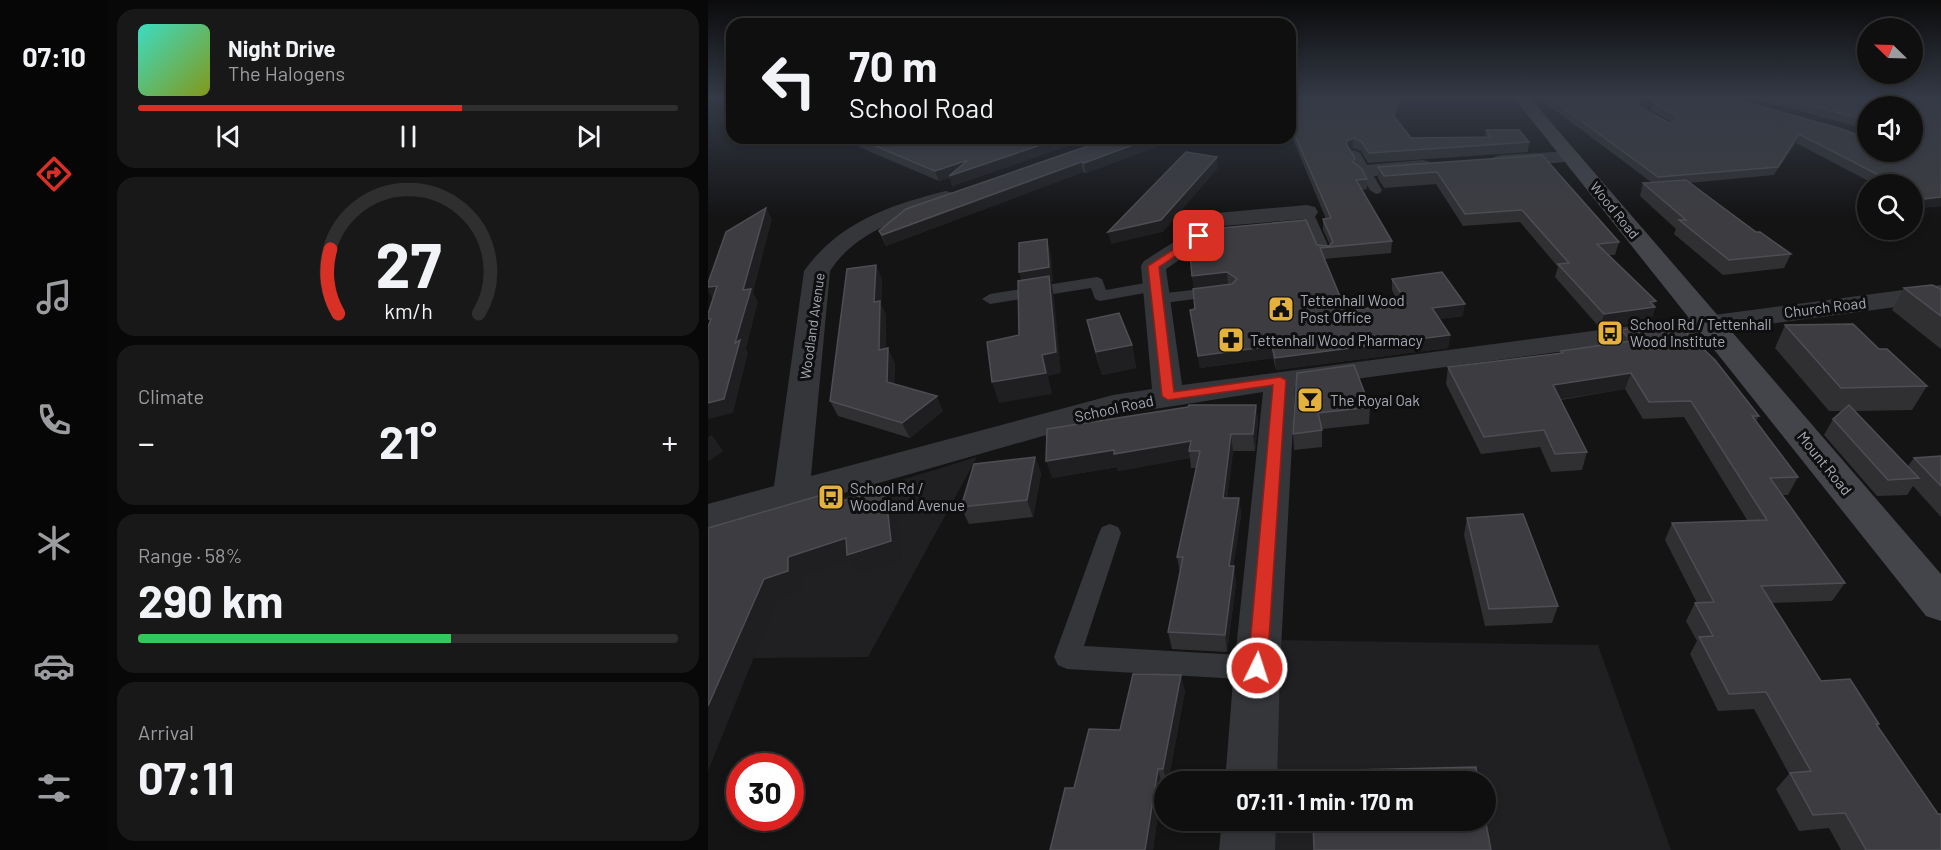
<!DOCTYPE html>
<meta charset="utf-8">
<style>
:root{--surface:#0f0f10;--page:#181819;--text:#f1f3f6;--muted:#9b9c9f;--line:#2f2f30;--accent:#d93025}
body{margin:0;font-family:Barlow,sans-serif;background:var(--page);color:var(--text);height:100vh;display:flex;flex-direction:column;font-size:22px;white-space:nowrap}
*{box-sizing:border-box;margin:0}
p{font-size:20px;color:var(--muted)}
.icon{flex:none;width:33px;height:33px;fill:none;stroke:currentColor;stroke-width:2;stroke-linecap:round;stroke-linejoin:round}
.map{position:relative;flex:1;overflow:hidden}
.side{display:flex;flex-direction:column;gap:9px;padding:9px;background:#080809;width:600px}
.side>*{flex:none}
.banner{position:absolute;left:18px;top:18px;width:570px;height:126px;border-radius:18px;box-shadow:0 3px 9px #0003,0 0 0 2px var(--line);background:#0f0f10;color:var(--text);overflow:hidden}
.needle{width:39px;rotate:293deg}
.fabs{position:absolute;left:1149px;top:18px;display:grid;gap:12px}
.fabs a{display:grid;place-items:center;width:66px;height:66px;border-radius:50%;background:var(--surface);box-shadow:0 3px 9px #0003,0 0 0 2px var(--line);font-size:30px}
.speed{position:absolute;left:18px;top:753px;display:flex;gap:12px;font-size:30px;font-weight:700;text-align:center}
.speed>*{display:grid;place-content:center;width:78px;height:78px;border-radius:50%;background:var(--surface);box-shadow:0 3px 9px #0003,0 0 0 2px var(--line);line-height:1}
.speed .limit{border:9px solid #d22;background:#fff;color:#111}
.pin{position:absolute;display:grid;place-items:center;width:51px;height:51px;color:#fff;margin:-26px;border-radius:12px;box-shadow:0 3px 9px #0006}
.me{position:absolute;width:66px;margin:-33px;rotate:4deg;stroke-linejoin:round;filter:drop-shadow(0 0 4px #0008)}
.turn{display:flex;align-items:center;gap:21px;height:126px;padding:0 24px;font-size:27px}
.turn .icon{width:78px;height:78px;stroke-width:2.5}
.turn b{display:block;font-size:42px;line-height:51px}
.big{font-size:45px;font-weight:700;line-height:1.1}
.side .widget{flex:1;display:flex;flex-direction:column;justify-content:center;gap:9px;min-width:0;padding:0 21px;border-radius:18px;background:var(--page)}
.side .dial{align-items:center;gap:0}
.dial svg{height:156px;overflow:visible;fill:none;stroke:var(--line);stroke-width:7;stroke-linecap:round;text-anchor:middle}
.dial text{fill:var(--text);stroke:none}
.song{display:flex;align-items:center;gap:18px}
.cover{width:72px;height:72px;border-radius:9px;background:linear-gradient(135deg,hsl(170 70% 55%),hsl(70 70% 35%))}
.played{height:6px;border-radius:3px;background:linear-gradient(90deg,var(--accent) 60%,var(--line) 60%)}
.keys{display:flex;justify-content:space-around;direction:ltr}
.heat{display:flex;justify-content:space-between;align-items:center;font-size:33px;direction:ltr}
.charge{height:9px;border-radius:4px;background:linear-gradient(90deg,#34c759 58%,var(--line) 0)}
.trip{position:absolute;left:446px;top:771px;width:342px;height:60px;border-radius:30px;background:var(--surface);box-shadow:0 3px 9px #0003,0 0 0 2px var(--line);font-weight:700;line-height:60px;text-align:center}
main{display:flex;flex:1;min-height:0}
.menu{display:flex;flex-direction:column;width:108px;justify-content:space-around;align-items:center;background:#060606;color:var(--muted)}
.menu .icon{width:42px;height:42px}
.menu .current{color:var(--accent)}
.menu b{font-size:27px;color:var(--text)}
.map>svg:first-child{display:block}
</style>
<main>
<nav class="menu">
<b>07:10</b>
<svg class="icon current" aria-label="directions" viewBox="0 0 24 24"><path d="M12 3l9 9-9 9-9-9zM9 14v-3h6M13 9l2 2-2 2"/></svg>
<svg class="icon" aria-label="music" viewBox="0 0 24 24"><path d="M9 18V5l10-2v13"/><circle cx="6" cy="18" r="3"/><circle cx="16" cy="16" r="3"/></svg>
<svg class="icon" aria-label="phone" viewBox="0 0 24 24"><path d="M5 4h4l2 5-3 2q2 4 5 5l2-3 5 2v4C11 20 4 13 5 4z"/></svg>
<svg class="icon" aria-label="climate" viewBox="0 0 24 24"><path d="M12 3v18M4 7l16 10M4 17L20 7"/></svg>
<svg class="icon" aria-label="car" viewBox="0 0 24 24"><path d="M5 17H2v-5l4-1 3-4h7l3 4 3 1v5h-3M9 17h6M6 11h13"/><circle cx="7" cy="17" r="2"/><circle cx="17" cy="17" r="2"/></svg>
<svg class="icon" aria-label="filters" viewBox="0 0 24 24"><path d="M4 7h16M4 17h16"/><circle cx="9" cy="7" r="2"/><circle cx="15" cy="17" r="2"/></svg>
</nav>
<section class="side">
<div class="widget">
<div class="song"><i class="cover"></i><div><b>Night Drive</b><p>The Halogens</p></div></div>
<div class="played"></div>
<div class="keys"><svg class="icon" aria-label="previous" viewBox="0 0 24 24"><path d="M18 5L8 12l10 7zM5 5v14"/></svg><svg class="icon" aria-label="pause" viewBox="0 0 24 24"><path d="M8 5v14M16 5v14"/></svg><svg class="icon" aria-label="next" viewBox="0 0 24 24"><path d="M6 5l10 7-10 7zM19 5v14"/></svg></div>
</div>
<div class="widget dial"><svg viewBox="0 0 100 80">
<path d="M14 69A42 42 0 1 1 86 69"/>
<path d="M14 69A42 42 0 0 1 10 36" stroke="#d93025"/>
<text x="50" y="56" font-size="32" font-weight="700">27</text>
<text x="50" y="72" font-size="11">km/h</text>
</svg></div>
<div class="widget"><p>Climate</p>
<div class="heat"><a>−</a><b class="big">21°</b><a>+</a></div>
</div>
<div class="widget"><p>Range · 58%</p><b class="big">290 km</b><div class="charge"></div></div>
<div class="widget"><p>Arrival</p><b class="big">07:11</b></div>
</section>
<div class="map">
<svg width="1233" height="850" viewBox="0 0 1233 850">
<rect width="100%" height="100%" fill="#141415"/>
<g fill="#202022">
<path d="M269,457l-109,200 -113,1 -38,-3 -9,-116z"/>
<path d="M558,640l332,5 73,205h-405v-29l219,-1v-38l-219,-1z"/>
</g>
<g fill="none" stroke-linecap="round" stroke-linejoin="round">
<g fill="#35363a" fill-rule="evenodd">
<path d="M935,98h12l32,7c-10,7 -35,0 -44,-7z"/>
<path d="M646,150l6,3 22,37 -2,3 -4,1 -6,-4 -22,-37z"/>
<path d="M599,208l6,4 18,40 -2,3h-10l-2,-3 -16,-40z"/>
<path d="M389,277l5,2 4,11 50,-9 8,5 -8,5 -56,10 -5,-2 -4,-11 -101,16 -8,-5 8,-5z"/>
<path d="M512,287l5,2 3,3 -3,3 -68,9 -8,-5 8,-5z"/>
<path d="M402,524l8,3 3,6 -37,113 173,10 10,4 3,8 -3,8 -10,4 -190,-11 -9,-4 -4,-8 45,-124 3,-6z"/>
</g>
<g fill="#35363a" fill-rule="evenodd">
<path d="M863,151l7,2 3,4 -3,4 -77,6 -7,-2 -3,-4 3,-4 7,-2z"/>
<path d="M715,160l7,2 3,4 -3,4 -65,7 -7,-2 -3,-4 3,-4 7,-2z"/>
<path d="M238,191l7,2 4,4 -4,4c-45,15 -96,28 -123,70l-19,205 302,-81 39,-6 -11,-123 3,-5 47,-30 18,-16 8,-2 90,-8 8,2 3,5 -3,5 -8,2 -84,7 -16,15 -41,28 16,116 759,-100v16l-646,86 -15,281 -3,114h-52l9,-114 29,-276 -147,23 -408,117v-28l66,-18 30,-215c35,-49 86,-66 142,-80z"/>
<path d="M514,820h54l-1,30h-56z"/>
</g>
<path fill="#43454a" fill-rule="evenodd" d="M806,98h16l411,476v47l-15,-5z"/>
</g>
<g fill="#303033">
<path d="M582,98h111l-6,20 16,20 74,-1 1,-7 43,12 -1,10 -160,11 -7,-12 -8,-3 -3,2 5,8 -1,5 13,16v10l-5,1 30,51 -1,12 -67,6 22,52 53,-7 -7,-14v-11l71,37 -24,3 11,16 -2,13 -172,22 -3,-12 -73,10 -10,-58 5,-1 34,-24 -1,-1 -34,4 -2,-12 125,-31h13l-7,-15v-11h3l-36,-87z"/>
<path d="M831,98h105l-1,3 -5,4v1l31,17 3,-1 -21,-12 2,-8 240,50 16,2 1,-1 -1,-1h3v-46h-44v26l-16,-7 -100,-27h189v108l-22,2 -7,-3v-21h-38l-78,-41 -22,32 -85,8 67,49 35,22 -7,14 -61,7 -49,-41 2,-5 -36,-33 3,-13 8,-1z"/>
<path d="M949,98h55l-34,2z"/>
<path d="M148,138h235l-139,48 -2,-8 -11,3 -80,-34z"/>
<path d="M403,138h68l-93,35 -3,-1 -197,74 -2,-4 -5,-11z"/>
<path d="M834,155l77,87 -4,13h-6l46,52 -4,14 -51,7 -45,-51 3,-10 -38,-45 -57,4 -27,-42 -52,4 -6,-10v-11z"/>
<path d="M174,279l-1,26 5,10v34l9,14 -1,21 49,27 -33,27 -72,-22 -8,-15z"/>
<path d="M1196,288l37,1v60l-49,-39z"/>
<path d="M379,320l45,25 4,23 -34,7 -10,-33z"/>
<path d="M1077,325l94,24 48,37 -15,24 -58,1 54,55 6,-8 27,-2v61l-28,-31 -6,9 -30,1 -53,-61 9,-16 9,-8h-13l-54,-63z"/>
<path d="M913,330l138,86 -3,5 42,56 -10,18h-6l63,88 -13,18 -61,2 50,78 58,43 -1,2 63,124h-100l-12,-22 -30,3 -23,-42 13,-15 -35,-65 -36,2 -28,-57 7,-13 -11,-20 9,-18h2l-32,-63 7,-17 75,-3 -63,-103 -41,2 -18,-30 -64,11 26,52 -5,18 -31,2 -11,-25 -59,7 -35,-70 2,-17 112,-14 1,-2 57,-8z"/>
<path d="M589,373l73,34 -1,17 -47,5v18l-28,3 -1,-16z"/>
<path d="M548,405l2,17 -3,29h-22l-6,47h12l2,17 -8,51 3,17 -9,69 -55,-3 -4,-17 12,-59 -3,-16 19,-89h-5l-1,-10 -72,13 -1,-4 -65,11z"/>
<path d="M327,457l6,17 -8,43 -64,7 -8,-17z"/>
<path d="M759,518l91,88 -6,17 -67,3 -21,-91z"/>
<path d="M477,691l-17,91h-4v3h-2l-9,65h-103l24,-62 46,-58z"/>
</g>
<g fill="#1f1f21">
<path d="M691,98h2l-9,27 1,-10z"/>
<path d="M931,98h5l-1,3 -7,5 2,-7z"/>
<path d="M1091,134l-3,9 -22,32 4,-8z"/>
<path d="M353,138h30l-139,48 -2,-8 -11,3 -4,-10 33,-11z"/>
<path d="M444,138h27l-93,35 -2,-10z"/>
<path d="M645,138v10l-6,3 -1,-7 1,-3z"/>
<path d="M509,157l1,11 -55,64 -52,12 -3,-12z"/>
<path d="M373,162l2,10 -197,74 -4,-11z"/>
<path d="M1233,197v9l-22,2 5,-9z"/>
<path d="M58,208l6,11 -19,74 5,9 -12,47 2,4 -15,60 -25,6v-16l27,-60 8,-53z"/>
<path d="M339,239l4,15 2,28h-2l3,14 7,77 -13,3 4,18 -53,9 -7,-21 54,-9 -27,-101z"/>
<path d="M168,265l6,14 -1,26 5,10v50l-7,-15 -5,-48z"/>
<path d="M519,272l1,12 -34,4 -2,-12z"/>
<path d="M9,286l-3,15 -6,-10v-4z"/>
<path d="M948,301l-5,20 -51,7 4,-14 46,-12z"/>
<path d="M757,304l-2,12 -32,4 1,-12z"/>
<path d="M742,335l-2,13 -172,22 -1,-12z"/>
<path d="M424,345l4,23 -34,7 -6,-23z"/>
<path d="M564,346l1,12 -73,10 -2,-12z"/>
<path d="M180,348l7,15 -1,34 -7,-15z"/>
<path d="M923,373l-6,16 -76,12 4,-16z"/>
<path d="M229,396l6,15 -33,27 -8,-15z"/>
<path d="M548,405l2,17 -3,29 -2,-17z"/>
<path d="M523,434l2,17 -8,64 -2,-17z"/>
<path d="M4,435l11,16 -15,11v-25z"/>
<path d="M483,441l-2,10 1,7 -72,13 -1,-4 -65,11 -6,-17 68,-11z"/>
<path d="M327,457l6,17 -8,43 -6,-17z"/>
<path d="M177,488l10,20 7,52 -43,14 -8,-14 -50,16 1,14 -24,8 -70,173v-65l56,-127 24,-22 58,-19z"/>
<path d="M131,490l11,19 -11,-7z"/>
<path d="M531,498l2,17 -10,68 -2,-17z"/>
<path d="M526,566l2,17 -9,69 -2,-17z"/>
<path d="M473,675l4,16 -17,91h-1l-4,-13z"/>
<path d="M450,769l4,16 -9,65h-8z"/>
</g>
<g fill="#3d3d41" stroke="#4d4e53" stroke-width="1.5">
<path d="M582,98h109l-6,17 18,23 79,-1 -4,-7h33l10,12 -160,11 -8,-12 -8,-3 -6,3 -1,3 9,14 -2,4 8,6 6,11 -11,1 36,61 -72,7 26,63 61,-8 -15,-24 50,-7 23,32 -33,4 18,27 -175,23 -3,-12 -74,10 -8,-46 5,-1 -2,-20 39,-5 5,-5 -10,-7 -35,4 -3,-33 21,-14 96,-9 11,25 12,1 4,-4 -10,-23 8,-1 -41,-94z"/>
<path d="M842,98h89l-1,1v7l31,17 7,-2 1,-5 -24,-14 5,-3 40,3 25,-4h7l112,31 26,10v13h25l16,2 8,-5 -5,-7v-36h-44v16l-13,-5 -73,-19h159v99l-17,2 -12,-6v-9h-16l-97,-50 -21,33 -120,10z"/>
<path d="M148,138h205l-112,38 19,-16 -33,11z"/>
<path d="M403,138h41l-68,25 -3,-1 -199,73 -3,-4 27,-22z"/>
<path d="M478,152l31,5 -56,63 -53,12z"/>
<path d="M834,155l77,87 -22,2 59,57 -6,1 5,5 -51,7 -46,-50 11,-1 -47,-53 -57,4 -28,-42 -53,4 -6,-9z"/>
<path d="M978,180l70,52h4l31,22 -62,6 -50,-40h7l-43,-37z"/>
<path d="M58,208l-23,82 8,-1 -16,54 5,-3 -16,59 -16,4v-76l3,-8h-3v-5l9,-28 -9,1v-4l18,-51z"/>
<path d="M339,239l2,28 -30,5v-29z"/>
<path d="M168,265l-2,37 6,-1 -1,49 9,-2 -1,34 50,14 -35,27 -72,-22 17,-132z"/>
<path d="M341,276l7,76 -14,3 4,18 -54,9 -5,-40 32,-7 -1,-54z"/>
<path d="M1224,285l9,4v27l-37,-28z"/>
<path d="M411,313l13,32 -36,7 -9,-32z"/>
<path d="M968,323l39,37 44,56h-7l46,61 -28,1 75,105 -84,3 60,95 29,-2 29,45h-3l62,90h3v36h-75l-21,-37 -32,2 -23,-42 21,-2 -45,-79 -37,2 -30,-57 14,-1 -18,-33 19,-1 -42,-79 95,-3 -76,-119 -42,1 -18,-29 -78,12 34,67 -32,2 -11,-24 -60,7 -36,-70 115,-14 -2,-2 70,-10 -10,-11z"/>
<path d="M1145,324l26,25h8l40,37 -86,2 -56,-63z"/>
<path d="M646,365l16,42 -52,6 4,17 -29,4 4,-61z"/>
<path d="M481,405h67l-3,29h-22l-8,64h16l-10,68h5l-9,69 -57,-3 15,-75h-6l23,-106h-11l2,-10 -77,13v-4l-68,11 1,-32 141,-22z"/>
<path d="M1141,405l70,73 -31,2 -55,-61z"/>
<path d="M1233,456v30l-27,-28z"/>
<path d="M327,457l-8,43 -66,7 13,-43z"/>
<path d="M177,488l6,53 -44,14 -1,-17 -58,19v14l-24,8 -56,127v-178l131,-38v12z"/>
<path d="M815,514l35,92 -69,3 -22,-91z"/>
<path d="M425,674l48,1 -18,94h-5l-13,81h-95l15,-62h9l15,-59 31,1z"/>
<path d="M768,767l2,15h-165l-1,-11z"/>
<path d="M777,818l6,32h-177l-1,-30h172z"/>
</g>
<linearGradient id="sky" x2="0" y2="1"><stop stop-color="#0b0b0c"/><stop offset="0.45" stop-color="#343a46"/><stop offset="1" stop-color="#343a46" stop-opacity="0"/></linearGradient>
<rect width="1233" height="217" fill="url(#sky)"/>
<path fill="#d93025" stroke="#8d1f18" stroke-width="1.5" d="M491,233l5,3 -2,2 -43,29 15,125 106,-15 6,3 -19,288 -3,6 -7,2 -6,-2 -3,-6 25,-283 -105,15 -6,-4 -14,-130z"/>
<defs>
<g id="civic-square" transform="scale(1.35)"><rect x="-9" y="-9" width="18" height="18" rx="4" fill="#e4b13d" stroke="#0f0f10"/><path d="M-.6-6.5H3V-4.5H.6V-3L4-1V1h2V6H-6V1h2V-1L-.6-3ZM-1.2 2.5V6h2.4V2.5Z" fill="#111"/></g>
<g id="bus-square" transform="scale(1.35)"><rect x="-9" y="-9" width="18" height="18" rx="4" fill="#e4b13d" stroke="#0f0f10"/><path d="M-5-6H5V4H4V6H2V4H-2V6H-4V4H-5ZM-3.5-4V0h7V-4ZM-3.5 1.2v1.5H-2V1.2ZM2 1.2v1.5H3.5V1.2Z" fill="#111"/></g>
<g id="pharmacy-square" transform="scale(1.35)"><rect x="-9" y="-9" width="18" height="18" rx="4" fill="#e4b13d" stroke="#0f0f10"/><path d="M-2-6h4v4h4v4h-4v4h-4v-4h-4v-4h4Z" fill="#111"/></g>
<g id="bar-square" transform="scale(1.35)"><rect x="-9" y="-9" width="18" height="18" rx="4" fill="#e4b13d" stroke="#0f0f10"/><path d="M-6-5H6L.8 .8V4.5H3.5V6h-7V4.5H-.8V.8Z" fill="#111"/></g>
</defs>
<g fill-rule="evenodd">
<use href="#civic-square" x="573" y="309"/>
<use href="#bus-square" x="902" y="333"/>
<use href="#pharmacy-square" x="523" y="340"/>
<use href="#bar-square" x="602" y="400"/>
<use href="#bus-square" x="123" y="497"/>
</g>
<g text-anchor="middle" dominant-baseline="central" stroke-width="6" stroke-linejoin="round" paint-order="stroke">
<g font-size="14" fill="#a6aab5" stroke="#0f0f10">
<text transform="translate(907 210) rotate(51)">Wood Road</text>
<text transform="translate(104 326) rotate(-82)">Woodland Avenue</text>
</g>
<g font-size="15" fill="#a6aab5" stroke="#0f0f10" text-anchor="start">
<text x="592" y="300">Tettenhall Wood<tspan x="592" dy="17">Post Office</tspan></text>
<text x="922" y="324">School Rd / Tettenhall<tspan x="922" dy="17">Wood Institute</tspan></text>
<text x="542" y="340">Tettenhall Wood Pharmacy</text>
<text x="622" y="400">The Royal Oak</text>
<text x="142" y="488">School Rd /<tspan x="142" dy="17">Woodland Avenue</tspan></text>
</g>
<g font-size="15" fill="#a6aab5" stroke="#0f0f10">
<text transform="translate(1117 307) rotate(-7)">Church Road</text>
<text transform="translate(406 408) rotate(-12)">School Road</text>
<text transform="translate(1117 463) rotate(51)">Mount Road</text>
</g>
</g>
</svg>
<div class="fabs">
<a><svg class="needle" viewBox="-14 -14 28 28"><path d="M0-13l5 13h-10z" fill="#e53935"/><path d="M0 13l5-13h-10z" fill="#9b9c9f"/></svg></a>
<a><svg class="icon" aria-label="sound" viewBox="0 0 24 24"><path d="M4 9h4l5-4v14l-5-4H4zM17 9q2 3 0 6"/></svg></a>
<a><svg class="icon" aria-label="search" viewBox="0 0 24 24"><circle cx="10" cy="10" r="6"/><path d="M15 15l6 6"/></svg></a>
</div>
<div class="speed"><div class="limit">30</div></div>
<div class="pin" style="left:491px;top:236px;background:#d93025"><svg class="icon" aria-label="arrive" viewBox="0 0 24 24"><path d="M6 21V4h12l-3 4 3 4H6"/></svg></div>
<svg class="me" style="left:549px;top:668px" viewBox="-20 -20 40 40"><circle r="17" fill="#d93025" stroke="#fff" stroke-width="3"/><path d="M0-11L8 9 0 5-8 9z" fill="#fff"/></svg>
<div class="trip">07:11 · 1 min · 170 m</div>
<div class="banner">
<div class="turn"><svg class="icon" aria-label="left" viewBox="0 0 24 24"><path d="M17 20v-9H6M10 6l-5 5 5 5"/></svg><div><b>70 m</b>School Road</div></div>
</div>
</div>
</main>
